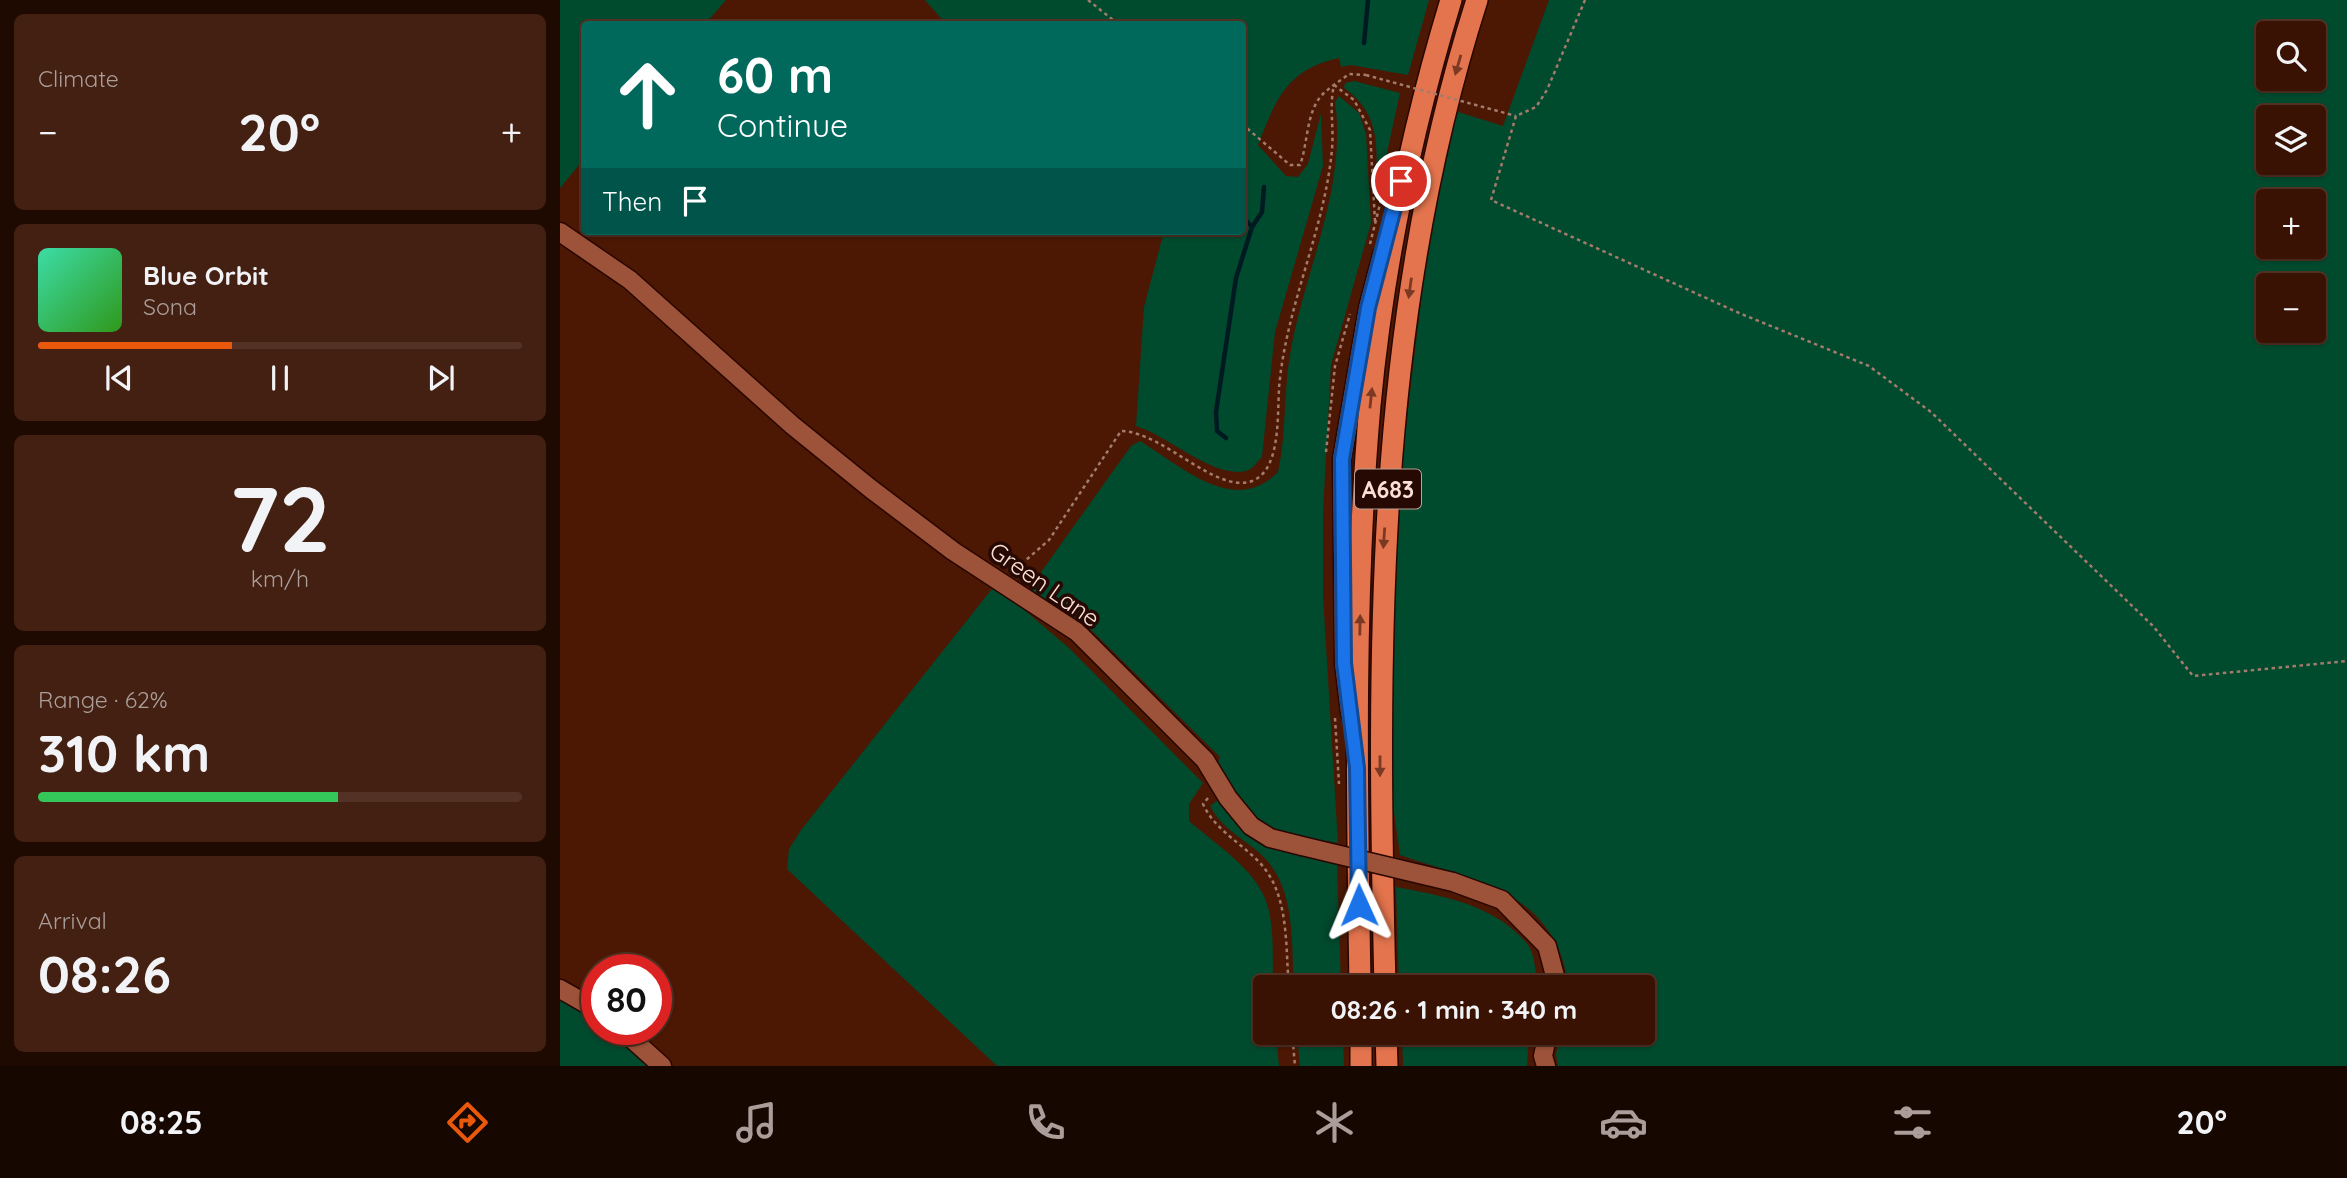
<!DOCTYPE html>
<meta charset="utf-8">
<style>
:root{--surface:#391203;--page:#442012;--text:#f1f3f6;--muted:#ab9e9a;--line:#533225;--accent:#ea580c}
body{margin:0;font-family:Quicksand,sans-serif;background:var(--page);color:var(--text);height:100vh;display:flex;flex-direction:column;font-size:26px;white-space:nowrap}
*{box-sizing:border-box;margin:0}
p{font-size:23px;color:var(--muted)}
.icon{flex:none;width:38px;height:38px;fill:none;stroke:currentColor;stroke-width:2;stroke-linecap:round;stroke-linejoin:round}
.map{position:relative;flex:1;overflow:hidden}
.drawer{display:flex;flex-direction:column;gap:14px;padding:14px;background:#1f0a02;width:560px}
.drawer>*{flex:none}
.top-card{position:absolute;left:21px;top:21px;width:665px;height:214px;border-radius:7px;box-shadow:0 2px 5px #0004,0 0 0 2px var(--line);background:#00695c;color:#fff;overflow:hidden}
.fabs{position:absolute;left:1696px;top:21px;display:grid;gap:14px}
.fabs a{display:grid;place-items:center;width:70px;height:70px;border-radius:7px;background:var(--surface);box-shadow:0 2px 5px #0004,0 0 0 2px var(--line);font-size:35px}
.speed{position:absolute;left:21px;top:954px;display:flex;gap:14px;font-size:35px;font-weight:700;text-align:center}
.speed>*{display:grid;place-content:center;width:91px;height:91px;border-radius:50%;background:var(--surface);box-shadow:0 2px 5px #0004,0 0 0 2px var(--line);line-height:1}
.speed .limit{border:10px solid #d22;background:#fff;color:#111}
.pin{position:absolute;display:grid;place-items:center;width:60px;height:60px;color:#fff;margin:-30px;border:4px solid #fff;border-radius:50%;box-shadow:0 2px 7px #0007}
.me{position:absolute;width:77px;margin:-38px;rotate:359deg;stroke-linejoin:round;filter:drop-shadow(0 0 5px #0008)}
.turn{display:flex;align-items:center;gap:24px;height:147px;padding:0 21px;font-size:32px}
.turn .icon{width:91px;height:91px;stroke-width:2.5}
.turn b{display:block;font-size:49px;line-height:60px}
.then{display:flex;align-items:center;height:66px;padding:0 21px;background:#0003;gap:14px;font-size:26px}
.big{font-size:52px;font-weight:700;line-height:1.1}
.drawer .widget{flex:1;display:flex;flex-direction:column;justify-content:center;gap:10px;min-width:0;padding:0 24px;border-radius:10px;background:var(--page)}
.drawer .dial{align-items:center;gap:0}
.dial b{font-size:91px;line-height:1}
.song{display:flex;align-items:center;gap:21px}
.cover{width:84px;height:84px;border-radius:10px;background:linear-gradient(135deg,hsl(160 70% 55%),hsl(110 70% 35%))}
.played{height:7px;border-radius:4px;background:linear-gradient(90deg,var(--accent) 40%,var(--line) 40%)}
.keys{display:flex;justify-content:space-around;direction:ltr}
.heat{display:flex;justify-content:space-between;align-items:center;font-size:38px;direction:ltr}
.charge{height:10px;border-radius:5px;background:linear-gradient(90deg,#34c759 62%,var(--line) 0)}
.trip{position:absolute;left:693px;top:975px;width:402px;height:70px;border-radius:7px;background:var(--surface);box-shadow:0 2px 5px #0004,0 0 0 2px var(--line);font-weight:700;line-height:70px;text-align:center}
.tab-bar{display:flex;height:112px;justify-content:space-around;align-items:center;background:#170701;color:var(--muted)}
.tab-bar .icon{width:49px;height:49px}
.tab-bar .on{color:var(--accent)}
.tab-bar b{font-size:32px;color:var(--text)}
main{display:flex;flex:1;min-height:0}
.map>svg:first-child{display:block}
</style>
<main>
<section class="drawer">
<div class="widget"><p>Climate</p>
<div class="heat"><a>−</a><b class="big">20°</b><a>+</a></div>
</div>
<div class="widget">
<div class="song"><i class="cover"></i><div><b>Blue Orbit</b><p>Sona</p></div></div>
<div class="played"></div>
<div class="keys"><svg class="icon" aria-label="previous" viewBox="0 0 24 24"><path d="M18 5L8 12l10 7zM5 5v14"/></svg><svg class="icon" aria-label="pause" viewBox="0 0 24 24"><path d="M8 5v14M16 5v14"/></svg><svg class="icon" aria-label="next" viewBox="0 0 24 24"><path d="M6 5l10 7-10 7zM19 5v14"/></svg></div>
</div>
<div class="widget dial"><b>72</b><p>km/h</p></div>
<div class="widget"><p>Range · 62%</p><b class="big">310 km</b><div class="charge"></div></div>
<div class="widget"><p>Arrival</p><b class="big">08:26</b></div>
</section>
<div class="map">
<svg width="1787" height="1066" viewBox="0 0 1787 1066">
<rect width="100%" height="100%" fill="#4c1804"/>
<g fill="#004a2e" fill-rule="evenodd">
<path d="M0,0h166l-21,24h-121v135l-24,29z"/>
<path d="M365,0h504l-21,75 -57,-10 -10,2 -2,-9c-52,11 -63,41 -81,87l28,31 12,1 10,-13 13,-51 2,53 -48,166 -13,125c-5,5 -9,12 -16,14 -32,8 -79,-36 -110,-45l8,-119 19,-72 -4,-4h83v-207h-296z"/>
<path d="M989,0h798v1066h-789l-2,-11 4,-22 83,-1v-45h-74c-15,-97 -90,-104 -169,-132l-10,-71 -2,-76 13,-241 32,-267 22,-89 48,15zM1708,33h46v46h-46zM1708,117h46v46h-46zM1708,201h46v46h-46zM1708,285h46v46h-46z"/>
<path d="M794,81l46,12 -23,105c-2,-45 8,-81 -33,-110l1,-5z"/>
<path d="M779,96l20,17 7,21 5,89 -40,142 -8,148v83l15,247 -60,-10 -21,-9 -41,-57 4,-10 -135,-133 -56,-35 102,-143 9,-5c41,25 95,76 138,31 9,-40 5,-82 13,-123 15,-82 56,-162 44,-247z"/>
<path d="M435,585l74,63 134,135 -14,21v17c24,21 60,44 74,73 13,26 9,65 10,93h-8v45l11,1 3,33h-282l-210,-197 2,-20 12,-19z"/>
<path d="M659,799l24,28 94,36 4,124h-47c-3,-47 3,-104 -38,-137 -17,-14 -35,-23 -46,-44z"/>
<path d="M836,887c48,9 100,18 132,58 7,9 8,31 10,42h-139z"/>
<path d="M0,999l16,6 21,16v8c20,0 36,23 51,37h-88z"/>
<path d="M737,1033h46l1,33h-44z"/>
<path d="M842,1033h127l-2,33h-124z"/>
</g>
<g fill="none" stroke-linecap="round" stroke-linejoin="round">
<g stroke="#001a22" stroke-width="4.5">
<path d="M804,43l4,-43"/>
<path d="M692,227l10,-15 2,-25"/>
<path d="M666,438l-9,-7 -1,-19 20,-134 16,-51 -10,-11"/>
</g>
<g stroke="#2a0600" stroke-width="21">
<g id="minor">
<path d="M0,232l70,48 162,145 79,64 82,62 124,81 128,128 23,38 23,28 19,12 32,8"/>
<path d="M790,713l-6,-50 -2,-204 26,-151 14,-53"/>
<path d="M893,882l49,18 45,46 11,41"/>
<path d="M0,989l37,21"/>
<path d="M61,1029l41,37"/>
<path d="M986,1066l-3,-10 5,-24"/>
</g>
</g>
<g stroke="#2a0600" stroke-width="24">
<g id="highway">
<path d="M800,987c-3,-194 -7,-389 10,-582 13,-138 41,-273 81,-405"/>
<path d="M825,987c-8,-333 -11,-666 92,-987"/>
<path d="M801,1032v34"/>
<path d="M826,1032l1,34"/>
</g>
</g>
<g stroke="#a37c6d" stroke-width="2.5" stroke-dasharray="3.5 3.5" stroke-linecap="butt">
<path d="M528,0l30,24"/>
<path d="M1025,0l-38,90 -11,17 -20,9 -25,84 248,113 130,53 62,46 222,214 40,50 154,-15"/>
<path d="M774,85l20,15 16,30 5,92"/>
<path d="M682,124l48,41h10c8,-21 6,-53 22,-70 8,-8 18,-14 27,-21l17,1"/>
<path d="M810,244l11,-44"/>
<path d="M766,452l9,-86 15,-52"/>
<path d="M451,573l38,-33 72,-109c43,1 94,63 131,50 32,-12 24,-76 28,-103 9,-78 45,-151 52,-229 2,-22 -3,-42 2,-64"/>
<path d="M775,718l4,66"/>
<path d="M648,798l-5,6c12,26 37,38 56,58 31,32 26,84 30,125"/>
<path d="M732,1032l3,34"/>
</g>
<use href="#minor" stroke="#9d5339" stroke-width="18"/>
<use href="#highway" stroke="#e3744d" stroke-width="21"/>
<g stroke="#2a0600" stroke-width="21" stroke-linecap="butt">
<path id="minor-bridge" d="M742,846l151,36"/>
</g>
<path stroke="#a37c6d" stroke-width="2.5" stroke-dasharray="3.5 3.5" stroke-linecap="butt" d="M806,75l150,41"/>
<use href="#minor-bridge" stroke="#9d5339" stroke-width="18"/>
</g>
<defs><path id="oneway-solid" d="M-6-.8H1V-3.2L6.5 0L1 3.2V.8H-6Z" transform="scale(1.75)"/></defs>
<g fill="#7b3924">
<use href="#oneway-solid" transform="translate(898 65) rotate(106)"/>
<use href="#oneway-solid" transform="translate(850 288) rotate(98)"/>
<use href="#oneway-solid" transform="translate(811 398) rotate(-84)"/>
<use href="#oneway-solid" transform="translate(824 538) rotate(94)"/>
<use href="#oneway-solid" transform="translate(800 625) rotate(-89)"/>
<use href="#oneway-solid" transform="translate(820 766) rotate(90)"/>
</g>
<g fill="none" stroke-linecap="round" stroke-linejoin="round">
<g stroke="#114b97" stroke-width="18">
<path id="route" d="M799,905l-2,-137 -13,-105 -2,-204 26,-151 33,-127"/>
</g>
<use href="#route" stroke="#1a73e8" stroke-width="12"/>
</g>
<g text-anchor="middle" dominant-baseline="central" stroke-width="7" stroke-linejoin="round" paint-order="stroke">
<rect fill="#260902" stroke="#bba097" stroke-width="2" x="795" y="469.5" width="66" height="39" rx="5"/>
<g font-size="23" font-weight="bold" fill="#fbe0d7">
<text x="828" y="489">A683</text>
</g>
<g font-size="24" fill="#fbe0d7" stroke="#260902">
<text transform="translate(485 584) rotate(35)">Green Lane</text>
</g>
</g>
</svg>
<div class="fabs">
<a><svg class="icon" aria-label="search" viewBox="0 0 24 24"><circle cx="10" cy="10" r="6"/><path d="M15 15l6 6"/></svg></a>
<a><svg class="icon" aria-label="layers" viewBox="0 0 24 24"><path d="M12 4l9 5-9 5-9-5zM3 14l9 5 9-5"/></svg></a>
<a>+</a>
<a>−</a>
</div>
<div class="speed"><div class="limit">80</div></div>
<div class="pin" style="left:841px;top:181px;background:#d93025"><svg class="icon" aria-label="arrive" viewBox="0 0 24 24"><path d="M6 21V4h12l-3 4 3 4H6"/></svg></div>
<svg class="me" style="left:799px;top:905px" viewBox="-20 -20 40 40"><path d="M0-17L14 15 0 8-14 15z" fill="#1a73e8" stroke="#fff" stroke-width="4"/></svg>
<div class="trip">08:26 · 1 min · 340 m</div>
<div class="top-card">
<div class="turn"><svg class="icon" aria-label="ahead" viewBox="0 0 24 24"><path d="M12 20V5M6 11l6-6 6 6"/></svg><div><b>60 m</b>Continue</div></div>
<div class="then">Then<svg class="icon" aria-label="arrive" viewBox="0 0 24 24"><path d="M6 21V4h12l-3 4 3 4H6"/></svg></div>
</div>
</div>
</main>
<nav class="tab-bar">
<b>08:25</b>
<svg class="icon on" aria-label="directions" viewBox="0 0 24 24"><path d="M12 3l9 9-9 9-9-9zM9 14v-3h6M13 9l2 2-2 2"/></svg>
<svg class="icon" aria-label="music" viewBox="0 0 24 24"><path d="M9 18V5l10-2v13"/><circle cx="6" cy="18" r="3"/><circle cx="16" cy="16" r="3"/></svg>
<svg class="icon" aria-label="phone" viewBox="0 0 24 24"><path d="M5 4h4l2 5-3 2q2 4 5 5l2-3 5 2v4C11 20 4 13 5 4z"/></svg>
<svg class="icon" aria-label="climate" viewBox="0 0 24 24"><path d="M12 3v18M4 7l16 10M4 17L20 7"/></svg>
<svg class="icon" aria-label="car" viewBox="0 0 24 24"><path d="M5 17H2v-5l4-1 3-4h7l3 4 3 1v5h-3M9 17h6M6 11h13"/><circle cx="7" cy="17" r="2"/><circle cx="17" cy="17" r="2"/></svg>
<svg class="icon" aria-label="filters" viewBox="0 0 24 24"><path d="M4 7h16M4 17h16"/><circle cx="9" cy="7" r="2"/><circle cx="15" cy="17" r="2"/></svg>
<b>20°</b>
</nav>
